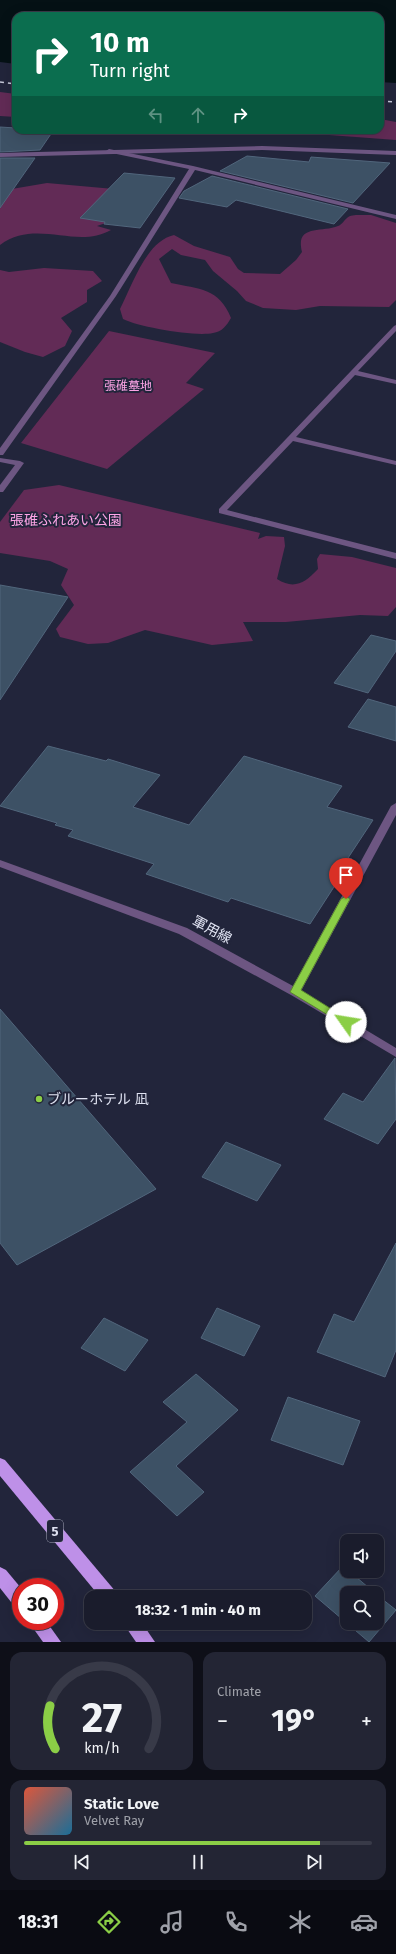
<!DOCTYPE html>
<meta charset="utf-8">
<style>
:root{--surface:#1a1c2c;--page:#232534;--text:#f1f3f6;--muted:#9fa1a9;--line:#383a48;--accent:#8bce46}
body{margin:0;font-family:"Fira Sans","Noto Sans JP",sans-serif;background:var(--page);color:var(--text);height:100vh;display:flex;flex-direction:column;font-size:15px;white-space:nowrap}
*{box-sizing:border-box;margin:0}
p{font-size:13px;color:var(--muted)}
.icon{flex:none;width:22px;height:22px;fill:none;stroke:currentColor;stroke-width:2;stroke-linecap:round;stroke-linejoin:round}
.map{position:relative;height:1642px;overflow:hidden}
.sheet{display:flex;flex-direction:column;gap:10px;padding:10px;background:#0e0f18;flex:1}
.sheet>*{flex:none}
.top-card{position:absolute;left:12px;top:12px;width:372px;height:122px;border-radius:12px;box-shadow:0 4px 16px #0002,0 0 0 1px var(--line);background:#0b6e4f;color:#fff;overflow:hidden}
.fabs{position:absolute;left:340px;top:1534px;display:grid;gap:8px}
.fabs a{display:grid;place-items:center;width:44px;height:44px;border-radius:8px;background:var(--surface);box-shadow:0 4px 16px #0002,0 0 0 1px var(--line);font-size:20px}
.speed{position:absolute;left:12px;top:1578px;display:flex;gap:8px;font-size:20px;font-weight:700;text-align:center}
.speed>*{display:grid;place-content:center;width:52px;height:52px;border-radius:50%;background:var(--surface);box-shadow:0 4px 16px #0002,0 0 0 1px var(--line);line-height:1}
.speed .limit{border:6px solid #d22;background:#fff;color:#111}
.pin{position:absolute;display:grid;place-items:center;width:34px;height:34px;color:#fff;margin:-41px -17px;border-radius:50% 50% 50% 0;rotate:-45deg;box-shadow:0 0 4px #0007}
.pin .icon{rotate:45deg}
.me{position:absolute;width:44px;margin:-22px;rotate:302deg;stroke-linejoin:round;filter:drop-shadow(0 0 3px #0008)}
.turn{display:flex;align-items:center;gap:14px;height:84px;padding:0 12px;font-size:18px}
.turn .icon{width:52px;height:52px;stroke-width:2.5}
.turn b{display:block;font-size:28px;line-height:34px}
.lanes{display:flex;align-items:center;height:38px;padding:0 12px;background:#0003;justify-content:center;gap:20px;direction:ltr}
.lanes .off{opacity:.35}
.big{font-size:30px;font-weight:700;line-height:1.1}
.sheet .widget{flex:1;display:flex;flex-direction:column;justify-content:center;gap:6px;min-width:0;padding:0 14px;border-radius:12px;background:var(--page)}
.sheet .dial{align-items:center;gap:0}
.dial svg{height:104px;overflow:visible;fill:none;stroke:var(--line);stroke-width:7;stroke-linecap:round;text-anchor:middle}
.dial text{fill:var(--text);stroke:none}
.song{display:flex;align-items:center;gap:12px}
.cover{width:48px;height:48px;border-radius:6px;background:linear-gradient(135deg,hsl(10 70% 55%),hsl(200 70% 35%))}
.played{height:4px;border-radius:2px;background:linear-gradient(90deg,var(--accent) 85%,var(--line) 85%)}
.keys{display:flex;justify-content:space-around;direction:ltr}
.heat{display:flex;justify-content:space-between;align-items:center;font-size:22px;direction:ltr}
.sheet .tiles{flex:1;display:grid;gap:10px;grid-template-columns:1fr 1fr}
.widget:last-child{grid-column:span 2}
.trip{position:absolute;left:84px;top:1590px;width:228px;height:40px;border-radius:12px;background:var(--surface);box-shadow:0 4px 16px #0002,0 0 0 1px var(--line);font-weight:700;line-height:40px;text-align:center}
.tabs{display:flex;height:64px;justify-content:space-around;align-items:center;background:#0a0b12;color:var(--muted)}
.tabs .icon{width:28px;height:28px}
.tabs .on{color:var(--accent)}
.tabs b{font-size:18px;color:var(--text)}
.map>svg:first-child{display:block}
</style>
<div class="map">
<svg width="396" height="1642" viewBox="0 0 396 1642">
<rect width="100%" height="100%" fill="#22253b"/>
<g fill="#622b56">
<path d="M0,92l16,2v23l-16,-1z"/>
<path d="M380,119l16,3v18l-134,-10h118z"/>
<path d="M47,183l67,6 23,23 -40,14 14,4c-35,20 -74,-12 -111,15v-54z"/>
<path d="M359,215h12l25,8v77l-7,7 -69,-1 -24,4 -33,-2 -17,-7 -9,-10 -24,-20 -8,-11 -24,-5 -9,-6 -13,10 12,24c28,6 48,5 60,35 -4,7 -9,14 -18,15 -18,4 -74,-6 -90,-14l-3,-10c12,-23 26,-68 54,-74l20,11 36,11 8,12 6,4 36,1 16,-14 6,-8c-7,-28 19,-19 36,-26 4,-1 6,-6 9,-8 3,-3 8,-3 12,-3z"/>
<path d="M44,268l49,3 9,10 -15,9v12l-26,16 11,13 -7,15 -22,11 -18,-5 -25,-10v-72l9,2z"/>
<path d="M109,331l106,22 -29,30 18,6 -97,80 -86,-26z"/>
<path d="M59,485l201,48 -2,6 8,-3 18,1 1,9 -8,33c17,11 28,4 41,-10l-1,-10 3,-5 32,3 44,11v39l-8,9 -28,-1 -74,7h-43l10,19 -41,4 -67,-15 -37,13 -20,1 -28,-7 -4,-8 18,-24 -13,-20 7,-16 -18,-8 -50,-8v-31l24,-32z"/>
</g>
<path fill="#051115" d="M0,0h396v83l-16,-1v-66h-364v48l-16,-2z"/>
<g fill="#3d5165" stroke="#51667c">
<path d="M0,127l16,1v2l37,1 -13,19 -40,2z"/>
<path d="M247,156l62,6 2,-5 79,6 -37,40 -133,-32z"/>
<path d="M0,158h35l-35,50z"/>
<path d="M124,173l51,5 -35,50 -36,-4 1,-2 -25,-4z"/>
<path d="M212,176l136,33 -14,15 -98,-24 -9,7 -48,-9 5,-7z"/>
<path d="M0,585l68,12 -68,103z"/>
<path d="M371,635l25,6v10l-28,42 -34,-10z"/>
<path d="M368,699l28,8v34l-48,-14z"/>
<path d="M48,746l58,15 2,-2 52,16 -27,32 56,18 55,-69 98,30 -15,21 46,13 -25,38 4,1 -42,65 -79,-26 -3,4 -82,-28 8,-10 -86,-28 5,-6 -18,-5 2,-2 -57,-17z"/>
<path d="M0,1009l156,180 -139,76 -17,-22z"/>
<path d="M395,1058l1,61 -18,25 -54,-25 19,-26 20,9z"/>
<path d="M226,1142l55,23 -24,36 -55,-24z"/>
<path d="M396,1243v107l-11,27 -68,-25 17,-38 20,8z"/>
<path d="M217,1308l43,18 -16,30 -43,-18z"/>
<path d="M104,1318l44,22 -23,31 -44,-23z"/>
<path d="M196,1374l42,36 -62,56 28,26 -27,24 -47,-44 57,-50 -24,-20z"/>
<path d="M288,1397l72,24 -17,44 -72,-25z"/>
<path d="M343,1566l32,27h-28v30h30v-28l19,15 -27,32 -54,-46z"/>
</g>
<g fill="none" stroke-linecap="round" stroke-linejoin="round">
<g fill="#6d5682" fill-rule="evenodd">
<path d="M109,149l84,17 203,49v4l-201,-49 -79,126 -113,159h-3v-7l110,-152 79,-127 -82,-17 -1,-1z"/>
<path d="M396,325v6l-38,40 38,9v4l-41,-9 -59,62 100,24v4l-103,-24 -66,69 169,43v6l-177,-46v-4l175,-183z"/>
<path d="M0,458l20,3 4,2 -21,29h-3v-7l15,-20 -15,-3z"/>
<path d="M396,803v12l-95,176 95,57v9l-105,-62 -112,-61 -179,-67v-7l187,68 106,58 98,-180z"/>
</g>
<path fill="#6d5682" fill-rule="evenodd" d="M262,146l134,5v4l-134,-5 -262,7v-4z"/>
<g fill="#be90e8" fill-rule="evenodd">
<path d="M0,1458l5,2 111,132 2,5h-18l-100,-121z"/>
<path d="M0,1567l6,3 15,18v21l-6,-2 -15,-19z"/>
<path d="M28,1621h18l15,21h-18z"/>
<path d="M123,1623h19l13,19h-19z"/>
</g>
<g stroke="#c5c8d8" stroke-width="1.5" stroke-dasharray="4 4" stroke-linecap="butt">
<path d="M0,82l16,2"/>
<path d="M380,101l16,1"/>
</g>
</g>
<path fill="#8bce46" stroke="#5a862e" d="M346,896l4,3 -49,91 48,30 2,2 -2,3 -3,1 -56,-34 51,-93z"/>
<circle fill="#8bce46" stroke="#22253b" stroke-width="1.5" cx="39" cy="1099" r="4"/>
<g text-anchor="middle" dominant-baseline="central" stroke-width="4" stroke-linejoin="round" paint-order="stroke">
<g font-size="12" fill="#fda4e6" stroke="#22253b">
<text x="128" y="386">張碓墓地</text>
</g>
<rect fill="#22253b" stroke="#a7aabb" stroke-width="1" x="47" y="1520" width="16" height="22" rx="3"/>
<g font-size="13" font-weight="bold" fill="#e0e3f2">
<text x="55" y="1531">5</text>
</g>
<g font-size="14" fill="#fda4e6" stroke="#22253b">
<text x="66" y="520">張碓ふれあい公園</text>
</g>
<g font-size="14" fill="#e0e3f2" stroke="#22253b">
<text transform="translate(212 930) rotate(28)">軍用線</text>
</g>
<g font-size="14" fill="#e0e3f2" stroke="#22253b" text-anchor="start">
<text x="47" y="1099">ブルーホテル 凪</text>
</g>
</g>
</svg>
<div class="fabs">
<a><svg class="icon" aria-label="sound" viewBox="0 0 24 24"><path d="M4 9h4l5-4v14l-5-4H4zM17 9q2 3 0 6"/></svg></a>
<a><svg class="icon" aria-label="search" viewBox="0 0 24 24"><circle cx="10" cy="10" r="6"/><path d="M15 15l6 6"/></svg></a>
</div>
<div class="speed"><div class="limit">30</div></div>
<div class="pin" style="left:346px;top:899px;background:#d93025"><svg class="icon" aria-label="arrive" viewBox="0 0 24 24"><path d="M6 21V4h12l-3 4 3 4H6"/></svg></div>
<svg class="me" style="left:346px;top:1022px" viewBox="-20 -20 40 40"><circle r="19" fill="#fff"/><path d="M0-13L10 11 0 6-10 11z" fill="#8bce46"/></svg>
<div class="trip">18:32 · 1 min · 40 m</div>
<div class="top-card">
<div class="turn"><svg class="icon" aria-label="right" viewBox="0 0 24 24"><path d="M7 20v-9h11M14 6l5 5-5 5"/></svg><div><b>10 m</b>Turn right</div></div>
<div class="lanes"><svg class="icon off" aria-label="left" viewBox="0 0 24 24"><path d="M17 20v-9H6M10 6l-5 5 5 5"/></svg><svg class="icon off" aria-label="ahead" viewBox="0 0 24 24"><path d="M12 20V5M6 11l6-6 6 6"/></svg><svg class="icon" aria-label="right" viewBox="0 0 24 24"><path d="M7 20v-9h11M14 6l5 5-5 5"/></svg></div>
</div>
</div>
<section class="sheet">
<div class="tiles">
<div class="widget dial"><svg viewBox="0 0 100 80">
<path d="M14 69A42 42 0 1 1 86 69"/>
<path d="M14 69A42 42 0 0 1 10 36" stroke="#8bce46"/>
<text x="50" y="56" font-size="32" font-weight="700">27</text>
<text x="50" y="72" font-size="11">km/h</text>
</svg></div>
<div class="widget"><p>Climate</p>
<div class="heat"><a>−</a><b class="big">19°</b><a>+</a></div>
</div>
<div class="widget">
<div class="song"><i class="cover"></i><div><b>Static Love</b><p>Velvet Ray</p></div></div>
<div class="played"></div>
<div class="keys"><svg class="icon" aria-label="previous" viewBox="0 0 24 24"><path d="M18 5L8 12l10 7zM5 5v14"/></svg><svg class="icon" aria-label="pause" viewBox="0 0 24 24"><path d="M8 5v14M16 5v14"/></svg><svg class="icon" aria-label="next" viewBox="0 0 24 24"><path d="M6 5l10 7-10 7zM19 5v14"/></svg></div>
</div>
</div>
</section>
<nav class="tabs">
<b>18:31</b>
<svg class="icon on" aria-label="directions" viewBox="0 0 24 24"><path d="M12 3l9 9-9 9-9-9zM9 14v-3h6M13 9l2 2-2 2"/></svg>
<svg class="icon" aria-label="music" viewBox="0 0 24 24"><path d="M9 18V5l10-2v13"/><circle cx="6" cy="18" r="3"/><circle cx="16" cy="16" r="3"/></svg>
<svg class="icon" aria-label="phone" viewBox="0 0 24 24"><path d="M5 4h4l2 5-3 2q2 4 5 5l2-3 5 2v4C11 20 4 13 5 4z"/></svg>
<svg class="icon" aria-label="climate" viewBox="0 0 24 24"><path d="M12 3v18M4 7l16 10M4 17L20 7"/></svg>
<svg class="icon" aria-label="car" viewBox="0 0 24 24"><path d="M5 17H2v-5l4-1 3-4h7l3 4 3 1v5h-3M9 17h6M6 11h13"/><circle cx="7" cy="17" r="2"/><circle cx="17" cy="17" r="2"/></svg>
</nav>
